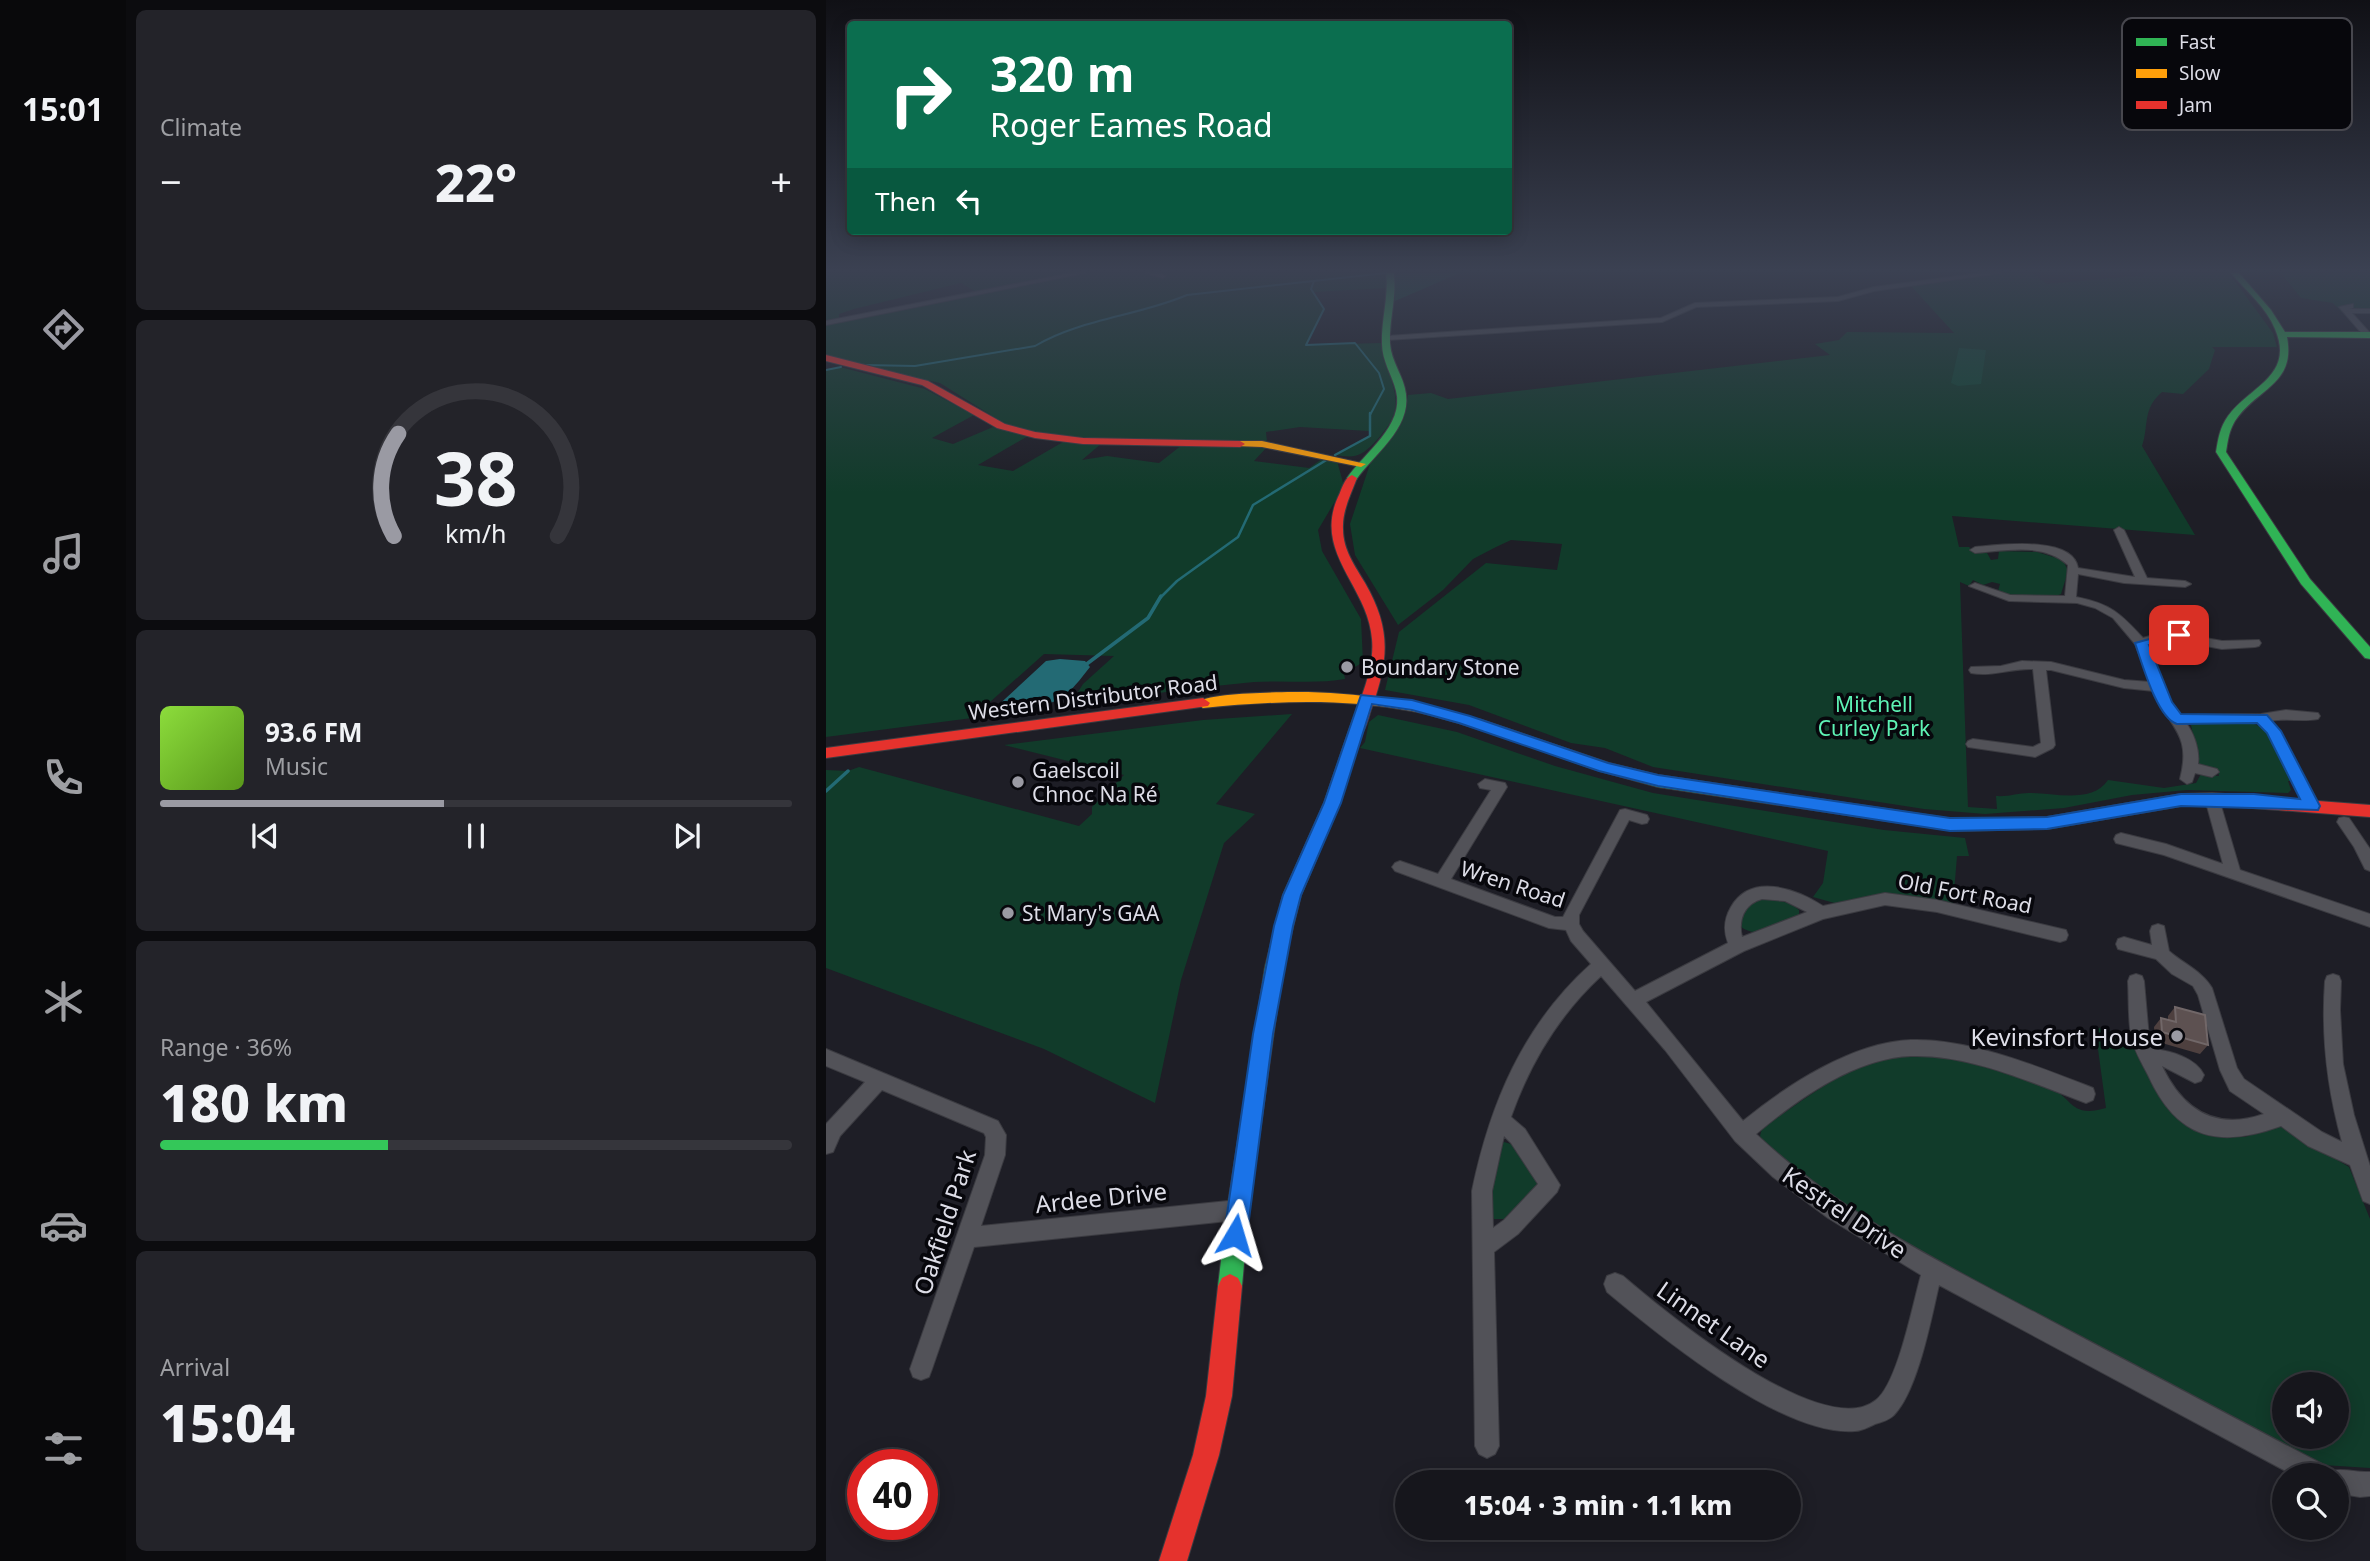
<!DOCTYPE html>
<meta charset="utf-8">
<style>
:root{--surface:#16161c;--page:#232329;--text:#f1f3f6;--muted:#9e9fa3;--line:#35353b;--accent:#9a9aa3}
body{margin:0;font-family:"Noto Sans",sans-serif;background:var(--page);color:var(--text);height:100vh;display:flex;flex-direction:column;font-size:26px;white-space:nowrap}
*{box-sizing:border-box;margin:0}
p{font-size:23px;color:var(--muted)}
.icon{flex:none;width:38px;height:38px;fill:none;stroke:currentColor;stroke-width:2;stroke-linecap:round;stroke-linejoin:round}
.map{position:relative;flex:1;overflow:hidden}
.panel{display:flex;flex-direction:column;gap:10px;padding:10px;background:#0c0c0f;width:700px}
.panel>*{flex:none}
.guide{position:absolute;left:21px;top:21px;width:665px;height:214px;border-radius:7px;box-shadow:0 4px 18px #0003,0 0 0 2px var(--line);background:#0b6e4f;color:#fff;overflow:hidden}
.fabs{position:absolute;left:1446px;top:1372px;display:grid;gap:14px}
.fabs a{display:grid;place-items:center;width:77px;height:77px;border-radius:50%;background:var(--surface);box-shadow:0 4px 18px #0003,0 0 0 2px var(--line);font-size:35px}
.speed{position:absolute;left:21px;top:1449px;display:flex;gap:14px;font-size:35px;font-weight:700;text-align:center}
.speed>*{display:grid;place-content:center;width:91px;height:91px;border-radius:50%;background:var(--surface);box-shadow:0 4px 18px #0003,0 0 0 2px var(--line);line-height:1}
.speed .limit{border:10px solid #d22;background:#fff;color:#111}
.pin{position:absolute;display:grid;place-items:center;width:60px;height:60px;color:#fff;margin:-30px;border-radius:14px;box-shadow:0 4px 10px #0006}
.me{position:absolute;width:77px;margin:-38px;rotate:7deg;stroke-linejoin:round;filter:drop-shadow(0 0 5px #0008)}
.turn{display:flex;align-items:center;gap:24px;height:147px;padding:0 28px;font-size:32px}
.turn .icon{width:91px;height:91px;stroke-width:2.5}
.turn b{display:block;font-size:49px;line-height:60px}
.then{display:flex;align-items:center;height:66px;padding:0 28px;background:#0003;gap:14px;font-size:26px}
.big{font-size:52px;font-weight:800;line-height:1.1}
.panel .tile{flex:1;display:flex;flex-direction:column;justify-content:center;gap:10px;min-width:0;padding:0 24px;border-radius:10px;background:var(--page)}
.panel .dial{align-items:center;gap:0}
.dial svg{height:182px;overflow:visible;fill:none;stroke:var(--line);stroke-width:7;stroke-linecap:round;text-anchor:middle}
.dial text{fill:var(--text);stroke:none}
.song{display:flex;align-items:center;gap:21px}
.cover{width:84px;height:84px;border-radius:10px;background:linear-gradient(135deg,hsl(90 70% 55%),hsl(90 70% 35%))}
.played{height:7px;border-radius:4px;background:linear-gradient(90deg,var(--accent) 45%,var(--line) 45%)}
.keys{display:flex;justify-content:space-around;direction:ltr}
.heat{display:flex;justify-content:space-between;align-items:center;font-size:38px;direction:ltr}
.charge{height:10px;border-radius:5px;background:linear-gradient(90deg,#34c759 36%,var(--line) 0)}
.trip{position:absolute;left:569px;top:1470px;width:406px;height:70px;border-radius:35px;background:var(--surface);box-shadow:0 4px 18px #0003,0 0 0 2px var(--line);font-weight:800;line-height:70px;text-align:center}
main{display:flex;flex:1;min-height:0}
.tabs{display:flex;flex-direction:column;width:126px;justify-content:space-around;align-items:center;background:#09090b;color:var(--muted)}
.tabs .icon{width:49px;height:49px}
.tabs .on{color:var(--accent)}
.tabs b{font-size:32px;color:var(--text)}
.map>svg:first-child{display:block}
</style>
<main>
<nav class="tabs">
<b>15:01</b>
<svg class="icon on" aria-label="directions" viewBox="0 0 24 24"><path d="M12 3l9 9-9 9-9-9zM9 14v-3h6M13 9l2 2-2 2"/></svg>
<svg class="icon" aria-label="music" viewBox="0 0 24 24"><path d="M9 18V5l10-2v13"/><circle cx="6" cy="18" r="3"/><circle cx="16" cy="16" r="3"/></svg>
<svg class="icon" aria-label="phone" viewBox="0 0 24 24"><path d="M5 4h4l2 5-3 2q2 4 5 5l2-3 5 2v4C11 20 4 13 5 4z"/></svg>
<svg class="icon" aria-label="climate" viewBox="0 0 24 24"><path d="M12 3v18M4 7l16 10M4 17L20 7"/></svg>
<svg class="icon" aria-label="car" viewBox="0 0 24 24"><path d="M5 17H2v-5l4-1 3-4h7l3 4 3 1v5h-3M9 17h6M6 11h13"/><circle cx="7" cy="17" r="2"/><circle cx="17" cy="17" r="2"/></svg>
<svg class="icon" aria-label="filters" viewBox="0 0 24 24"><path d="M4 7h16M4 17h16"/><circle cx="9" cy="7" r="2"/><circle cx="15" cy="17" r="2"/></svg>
</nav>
<section class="panel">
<div class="tile"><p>Climate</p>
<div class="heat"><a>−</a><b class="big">22°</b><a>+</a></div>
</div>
<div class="tile dial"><svg viewBox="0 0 100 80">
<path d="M14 69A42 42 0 1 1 86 69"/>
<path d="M14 69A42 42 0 0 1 16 24" stroke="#9a9aa3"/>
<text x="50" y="56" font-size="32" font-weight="700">38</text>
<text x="50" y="72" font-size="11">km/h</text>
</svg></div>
<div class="tile">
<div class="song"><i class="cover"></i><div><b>93.6 FM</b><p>Music</p></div></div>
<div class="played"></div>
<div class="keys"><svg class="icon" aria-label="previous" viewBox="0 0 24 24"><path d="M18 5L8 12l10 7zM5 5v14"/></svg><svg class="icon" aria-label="pause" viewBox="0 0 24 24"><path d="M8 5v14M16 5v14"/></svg><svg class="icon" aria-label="next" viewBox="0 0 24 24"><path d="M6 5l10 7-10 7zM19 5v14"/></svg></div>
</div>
<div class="tile"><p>Range · 36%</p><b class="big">180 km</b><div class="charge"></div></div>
<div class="tile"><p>Arrival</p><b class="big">15:04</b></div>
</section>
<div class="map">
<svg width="1544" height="1561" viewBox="0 0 1544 1561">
<rect width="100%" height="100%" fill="#1e1e26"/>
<g fill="#113b2a" fill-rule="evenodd">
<path d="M0,273h561v15l-74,4 11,17 -17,36 75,-2c-1,8 2,13 5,21 11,38 16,48 -13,79 -14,14 -19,15 -39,12l34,-19v-5l-69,-4 -34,5 1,10 -169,-3 -61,-7 -32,-8 -65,-41 -62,-13 -52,-15v-31l240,-47 -88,16 -17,-10 -107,26 -15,5v6l-13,2z"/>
<path d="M1182,273h24l15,11 99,-9 -2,-2h85l44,60 4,14h-65l3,3 -6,19 -26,25 -21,-2c-20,17 -13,34 -20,54l53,89 -243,-19 7,31h10l6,6h12l4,7 7,-1 1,-8 38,1 26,8 5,11 -7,23 -5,2 -45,2 -13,-7 2,-7 -8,-2 -9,3 -10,-5 -4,6 -9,-4 8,225 29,2 -1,-13c12,1 22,-3 33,-3 25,0 63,11 79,-13l56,8 32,-5 5,-9 18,2 -1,-5 -19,-7 -8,-39c11,-3 23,-2 34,-3 49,-5 49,21 68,59h-5l3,9 -3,3 -101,-3 -55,5 -68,13 -79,6 -61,-5 -271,-42 -48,-19 -34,-5 -102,-38 -84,-15 14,-58 87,-69 71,7 5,-26 -51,-4 -15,7 -23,12 -30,31 -45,35 -43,-70 -5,-31 20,-60 33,-44 5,-25 23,-2 17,6 382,-44 -15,-11 24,-4 8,-8 107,1 -43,-47z"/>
<path d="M1455,273h89v40h-27l-10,-10 -32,-5z"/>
<path d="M14,367l85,22 49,26 -42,23 21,6 40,-17 35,9 -50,29 35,6 50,-29 39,1 -20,17 25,-4 52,7 23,-18 85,2 -13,14 55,7 13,-9 15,2 7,25 -26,44 4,21 39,68 2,43 -19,12 1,5c-26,5 -63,1 -91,3 -65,6 -129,15 -193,26l12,-8 10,-16 31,-28 -70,-2 -72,64 -146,19v-368z"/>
<path d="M466,714l-76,90 39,10 -31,29 -43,137 -26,123 -111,-54 -218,-81v-198l22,1 11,-4 220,59 13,-12v-7l32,-32 -120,-30 199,-25z"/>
<path d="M552,715l79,17 98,34 98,27 231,37 81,8 4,18h-12l-4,49 -32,-8 -39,-3 -44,10 -25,-7 10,-14 5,-32 -468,-103 5,-6 4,-20z"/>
<path d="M927,898c18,1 33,1 46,12v6c-19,8 -42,25 -59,10v-11z"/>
<path d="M1269,1027l39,10 7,19 80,80 24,1 33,-12 71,42 21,52v249l-47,-3 -405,-214 -95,-59 -57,-47 -6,-9 2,-8c40,-26 95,-72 145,-76 28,-2 110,24 139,34 28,10 22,33 60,22zM1458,1384h52v53h-52z"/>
<path d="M678,1142l10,3 26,38 -32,36h-14l-3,-5c2,-20 -3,-59 13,-72z"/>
</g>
<g fill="#124835">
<path d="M574,273h60l-65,28 -1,-25z"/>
<path d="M1133,348l27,2 -5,34 -23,2 -7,-3z"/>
</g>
<path fill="#236a74" d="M234,659l25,2 5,6c-21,27 -28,36 -63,42 -12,1 -22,4 -34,1l53,-49z"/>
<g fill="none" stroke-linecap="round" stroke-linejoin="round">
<g stroke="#236a74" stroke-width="2">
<path d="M488,281l-3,8 13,20 -18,36 49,-2 24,30 5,16 -14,26"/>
<path d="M37,365l52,1 120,-20c45,-27 103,-30 152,-51l199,-22"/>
<path d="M0,370l15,-3"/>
</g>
<g stroke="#236a74" stroke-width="2.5">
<path d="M509,455l35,-19v-23"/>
<path d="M334,598l17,-17 61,-44 15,-32 75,-46"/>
</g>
<g stroke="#236a74" stroke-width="3.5">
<path d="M258,666l64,-48 13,-22"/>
<path d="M0,791l22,-20"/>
</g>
<g stroke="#3b3b41" stroke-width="2">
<g id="street">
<path d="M245,273h14l-259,52v-4z"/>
<path d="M320,273h13l7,3 -3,2z"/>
<path d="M1155,273h20l-127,18 -36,10 -142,6 -34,15 -275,18 -4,-2 4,-2 274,-18 34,-15 143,-6 36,-10z"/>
<path d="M1527,304v4l-4,1h21v4h-18l18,20v4h-5l-26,-30z"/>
<path d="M1293,527l5,3 23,48 38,3 6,3 -6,3 -61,-4 -46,-9 -2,23c35,7 44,16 67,41l24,-7 55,10 37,-1 2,3 -2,3 -4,1 -33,2 -54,-10 -20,6 23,57 9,13 81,-1 25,-4 32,3 2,3 -2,3c-16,3 -31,-1 -47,2l9,10 39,75 -2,4h-10l-39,-77 -10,-11 -72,1c8,10 14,28 12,41l19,5 2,3 -7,5 -17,-4 -3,9 -5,2 -7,-5c12,-47 -11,-50 -26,-88l-30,-3 -73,-18h-5l9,75 -2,3 -18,9 -67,-10 -2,-3 2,-3 5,-2 60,8 8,-4 -8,-74c-21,-1 -41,8 -62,4l-2,-3 2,-3 30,-1 21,-5 29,1 73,18 26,2 -15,-38 -22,-26 -18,-10 -18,-5 -68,-2 -40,-15 6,-3 35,12 55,1 3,-31c-25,-23 -63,-14 -93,-12l-5,-3 5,-3c23,-2 98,-12 103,21l57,9 -21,-47z"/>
<path d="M659,779l20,4 2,4 -56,92 104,38h8l57,-107 5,-1 22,6 2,4 -2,4 -5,1 -13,-4 -50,95v9l4,7 52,60 93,-48c-5,-13 -4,-24 3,-36 20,-35 66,-18 92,-1l62,-13 52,7 129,30 2,5 -2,5 -6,2 -123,-30 -52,-7 -62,14 -79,32 -98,51 97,119c44,-36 110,-79 168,-81 58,-2 128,27 182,48l2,6 -2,6 -7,3c-54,-20 -116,-49 -175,-47 -56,2 -113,43 -155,78 82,77 183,128 282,180 96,51 192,102 288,152l2,6c13,-5 28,1 42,0v24l-10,1 -24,-4v-18h-43l-354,-190c-8,34 -21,105 -45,130 -5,5 -12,7 -19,9 -6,3 -14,7 -20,7 -72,6 -194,-94 -248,-139l-3,-8 3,-8 8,-3 8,3c41,35 200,167 253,124 22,-17 37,-97 45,-125l-93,-57 -55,-41 -38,-36 -70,-91 -64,-74c-42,39 -71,87 -90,141l14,12 35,56 -3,7 -39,42 -24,18 5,194 -4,8 -8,4 -8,-4 -4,-8 -3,-255c18,-87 51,-166 119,-227l-20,-23 -5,-11 -17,-2 -154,-57 -3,-4 3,-4 5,-2 38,13 53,-84 -11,-2 -2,-4zM936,899l23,2 22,11 -65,25c-4,-17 2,-33 20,-38zM678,1136l7,7 27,41 -34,36 -11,8 -1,-37z"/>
<path d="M1386,794l7,5 21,71 130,44v13l-206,-72 -48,-12 -2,-4 2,-4 5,-2 45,11 57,20 -18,-65z"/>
<path d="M1518,817l5,1 21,31v22l-5,-2 -11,-22 -17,-25 2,-4z"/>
<path d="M1332,924l6,2 5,25c15,13 33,20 43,37l25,80 7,11 78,53 20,10c-15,-54 -21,-105 -17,-161l2,-5 6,-2 6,2 2,5 -1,29 3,54 11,51 16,51v38l-7,-3 -13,-36 -42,-19 -27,-20c-63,23 -104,13 -133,-51 -6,-12 -15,-26 -17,-40 -3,-17 -2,-36 -3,-54l2,-5 6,-2 6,2 2,5 5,57 5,11c17,2 42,9 50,26l-3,6 -6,2 -33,-17c21,44 53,65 102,48l-34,-23 -10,-21 -22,-75 -5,-9 -21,-12 -16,-15 -38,-10 -2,-5 2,-5 6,-2 28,8 -2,-14 2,-5z"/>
<path d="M0,1049l172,72 8,14 -1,20 -24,71 257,-26 7,3 3,7 -3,7 -7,3 -264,27 -42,122 -3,8 -8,3 -8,-3 -3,-8 75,-214 1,-18 -2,-4 -102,-43 -42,46 -7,16 -7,2v-30l39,-42 -39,-16z"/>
</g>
</g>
<g stroke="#3b3b41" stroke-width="2">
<g id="fast">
<path d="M560,273h8c3,24 -5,46 -4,70 1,19 14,33 16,51 5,35 -33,61 -50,86l-4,1 -5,-3c17,-25 58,-53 49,-87 -4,-16 -14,-30 -14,-47 -1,-24 7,-47 4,-71z"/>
<path d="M1405,273h8l32,37 14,22h85v6l-83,-1c9,48 -30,51 -52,84 -6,10 -7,19 -9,31l84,127 60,68v12l-5,-1 -64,-74 -85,-132c2,-13 4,-25 12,-36 22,-30 67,-40 47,-87 -9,-22 -29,-38 -44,-56z"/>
<path d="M653,719l130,44 49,12 296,44 6,2 2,4 -2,4 -6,2 -296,-44 -58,-16 -126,-44 -2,-3z"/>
<path d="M529,728l7,5 -22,70 -39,92 -18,72 -34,243 -7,76 -4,8 -8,4 -8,-4 -4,-8 9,-76 38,-243 18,-72 41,-92 24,-70z"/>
</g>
</g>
<g stroke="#3b3b41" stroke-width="2">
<g id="slow">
<path d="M414,441h22l104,23 -5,3 -99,-20 -26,-1 -1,-2z"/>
<path d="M482,692c61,2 118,11 176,29l2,3 -7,5c-22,-6 -44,-14 -67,-18 -69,-13 -140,-10 -209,-3l-7,-5c11,-11 92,-11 112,-11z"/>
</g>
</g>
<g stroke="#3b3b41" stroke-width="2">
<g id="jam">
<path d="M0,355l102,26 77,43 30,8 48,6 157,3 5,3 -5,3 -157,-3 -48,-6 -38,-10 -75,-43 -96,-24z"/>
<path d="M526,475l5,3c-6,16 -15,33 -14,51 0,21 12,37 22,54 26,45 24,76 7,124 -4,10 -6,28 -17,31l-7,-5c10,-29 27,-62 24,-94 -4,-53 -59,-86 -34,-142 4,-8 6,-19 14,-22z"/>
<path d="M377,698l7,5 -2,3 -382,52v-10z"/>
<path d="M1386,793l158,12v12l-158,-12 -31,1 -134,23 -93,2 -6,-2 -2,-4 2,-4 6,-2 93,-2 134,-23z"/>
<path d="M404,1274l8,4 4,8 -10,110 -13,59 -32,106h-28l34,-106 13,-59 12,-110 4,-8z"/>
</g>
</g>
<use href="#street" fill="#525258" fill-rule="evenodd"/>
<use href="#fast" fill="#30b455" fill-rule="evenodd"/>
<use href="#slow" fill="#ff9f0a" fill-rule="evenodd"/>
<use href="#jam" fill="#e5322d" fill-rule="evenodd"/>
</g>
<path fill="#4e403f" d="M1349,1007l33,38 -8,9 -45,-13 -1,-14 7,-9 7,2v-4z"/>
<path fill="#5d5151" stroke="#716768" stroke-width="2" d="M1349,1007l30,8 3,30 -46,-13 -1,-14 15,4z"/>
<linearGradient id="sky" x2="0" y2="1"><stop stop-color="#101015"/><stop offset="0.55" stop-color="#3b4152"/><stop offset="1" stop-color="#3b4152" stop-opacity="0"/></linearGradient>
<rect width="1544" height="492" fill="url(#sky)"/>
<path fill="#1a73e8" stroke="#114b97" stroke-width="2" d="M1353,631l5,2v5l-35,7 23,57 9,12 86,1 14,16 39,75 -2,4 -137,-4 -134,23 -97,2 -292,-45 -59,-15 -140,-48 -47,-13 -40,-6 -31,99 -40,92 -8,31 -20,108 -26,201 -3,9 -9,3 -8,-3 -3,-9 29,-201 21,-108 9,-31 41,-92 37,-108 51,5 58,16 138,47 50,12 292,43 97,-1 134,-23h73l46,5 -33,-66 -10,-10 -80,1c-20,-6 -35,-61 -42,-81z"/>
<g fill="#9a9aa3" stroke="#07070c" stroke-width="2.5">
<circle cx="521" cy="667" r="7"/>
<circle cx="192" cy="782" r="7"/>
<circle cx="182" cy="913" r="7"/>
<circle cx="1351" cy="1036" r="7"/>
</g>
<g text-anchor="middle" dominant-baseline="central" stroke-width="7" stroke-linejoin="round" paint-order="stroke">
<g font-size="21" fill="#dddde7" stroke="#07070c" text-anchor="start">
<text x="535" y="667">Boundary Stone</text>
<text x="206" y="770">Gaelscoil<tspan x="206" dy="24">Chnoc Na Ré</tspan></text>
<text x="196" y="913">St Mary's GAA</text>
</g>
<g font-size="21" fill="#dddde7" stroke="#07070c">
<text transform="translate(267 697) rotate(-7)">Western Distributor Road</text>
<text transform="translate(687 884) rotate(18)">Wren Road</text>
<text transform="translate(1139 893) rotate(11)">Old Fort Road</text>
</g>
<g font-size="21" fill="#5ef3b5" stroke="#07070c">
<text x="1048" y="704">Mitchell<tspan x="1048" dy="24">Curley Park</tspan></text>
</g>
<g font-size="24" fill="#dddde7" stroke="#07070c" text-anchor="end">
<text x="1337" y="1036">Kevinsfort House</text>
</g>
<g font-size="24" fill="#dddde7" stroke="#07070c">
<text transform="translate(275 1197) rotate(-6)">Ardee Drive</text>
<text transform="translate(1019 1212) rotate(34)">Kestrel Drive</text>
<text transform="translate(118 1222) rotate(-72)">Oakfield Park</text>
<text transform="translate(888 1324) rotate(35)">Linnet Lane</text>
</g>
</g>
<rect x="1296" y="18" width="230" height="112" rx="10" fill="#07070c" stroke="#47474e" stroke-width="2"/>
<rect x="1310" y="38" width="31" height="8" fill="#30b455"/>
<rect x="1310" y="69" width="31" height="9" fill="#ff9f0a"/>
<rect x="1310" y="101" width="31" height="8" fill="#e5322d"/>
<g font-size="19" fill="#dddde7">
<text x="1353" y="49">Fast</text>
<text x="1353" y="80">Slow</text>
<text x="1353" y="112">Jam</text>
</g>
</svg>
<div class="fabs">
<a><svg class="icon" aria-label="sound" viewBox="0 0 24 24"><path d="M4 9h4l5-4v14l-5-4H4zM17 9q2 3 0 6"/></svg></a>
<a><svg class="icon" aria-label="search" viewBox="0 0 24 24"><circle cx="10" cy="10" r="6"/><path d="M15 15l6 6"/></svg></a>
</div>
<div class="speed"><div class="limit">40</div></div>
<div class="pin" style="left:1353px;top:635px;background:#d93025"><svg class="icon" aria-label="arrive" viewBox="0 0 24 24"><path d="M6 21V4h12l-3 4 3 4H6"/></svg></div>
<svg class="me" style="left:409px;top:1235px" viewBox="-20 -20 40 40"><path d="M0-17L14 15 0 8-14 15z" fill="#1a73e8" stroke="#fff" stroke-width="4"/></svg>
<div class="trip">15:04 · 3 min · 1.1 km</div>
<div class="guide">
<div class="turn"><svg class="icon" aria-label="right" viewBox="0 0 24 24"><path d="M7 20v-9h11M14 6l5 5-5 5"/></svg><div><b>320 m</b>Roger Eames Road</div></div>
<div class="then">Then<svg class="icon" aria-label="left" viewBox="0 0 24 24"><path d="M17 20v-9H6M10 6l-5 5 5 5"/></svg></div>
</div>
</div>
</main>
